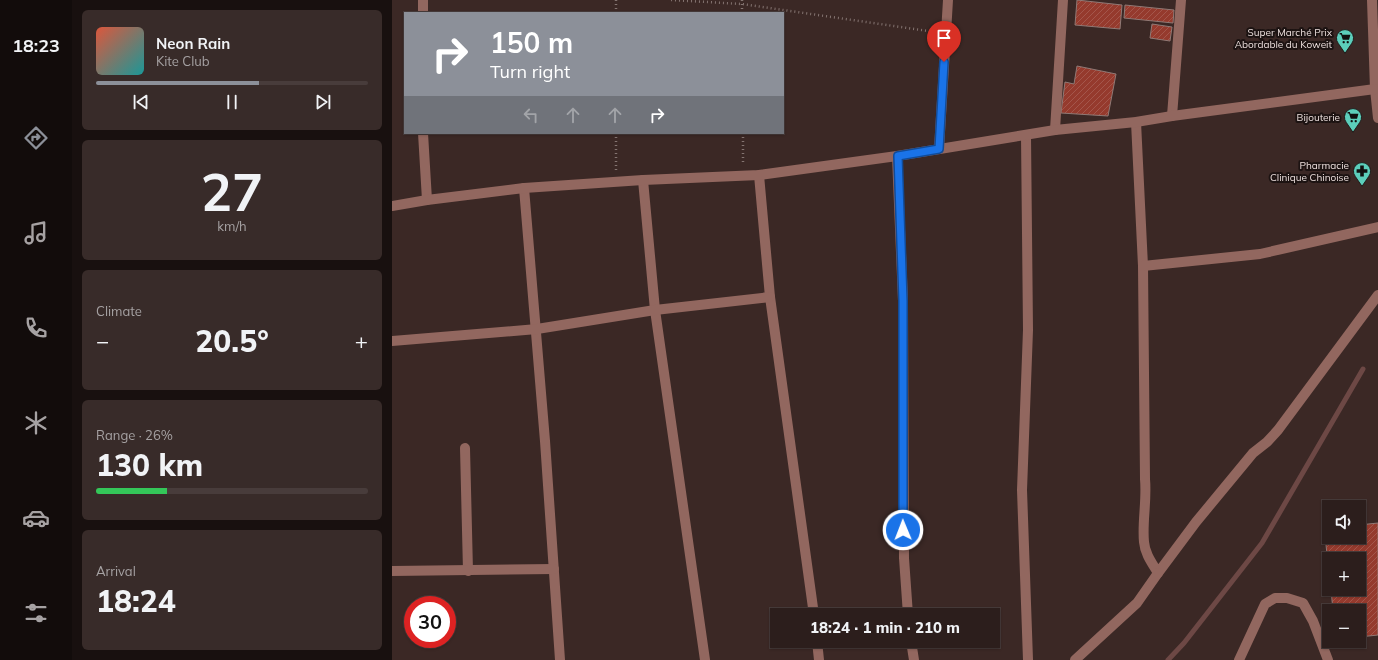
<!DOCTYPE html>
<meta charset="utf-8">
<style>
:root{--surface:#2c1e1c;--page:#382b29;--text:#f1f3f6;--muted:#a6a2a3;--line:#483c3b;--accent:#8c9099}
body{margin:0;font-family:Mulish,sans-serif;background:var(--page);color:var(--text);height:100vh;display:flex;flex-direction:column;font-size:15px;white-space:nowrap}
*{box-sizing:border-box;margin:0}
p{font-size:13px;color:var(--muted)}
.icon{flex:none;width:22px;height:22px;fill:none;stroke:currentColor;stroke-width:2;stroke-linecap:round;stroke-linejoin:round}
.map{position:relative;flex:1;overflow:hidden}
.details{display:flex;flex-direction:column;gap:10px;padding:10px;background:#18100f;width:320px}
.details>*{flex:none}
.banner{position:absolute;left:12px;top:12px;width:380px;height:122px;border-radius:0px;box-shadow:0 1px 3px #0004,0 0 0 1px var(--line);background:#8c9099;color:#fff;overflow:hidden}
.tools{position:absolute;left:930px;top:500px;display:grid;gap:8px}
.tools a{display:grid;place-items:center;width:44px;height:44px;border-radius:0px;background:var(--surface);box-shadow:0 1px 3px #0004,0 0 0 1px var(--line);font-size:20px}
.speed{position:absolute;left:12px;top:596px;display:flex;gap:8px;font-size:20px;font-weight:700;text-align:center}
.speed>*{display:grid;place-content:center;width:52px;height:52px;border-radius:50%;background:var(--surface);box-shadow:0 1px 3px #0004,0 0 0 1px var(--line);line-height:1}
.speed .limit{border:6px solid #d22;background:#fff;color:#111}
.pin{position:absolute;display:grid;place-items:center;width:34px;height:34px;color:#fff;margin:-41px -17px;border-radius:50% 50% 50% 0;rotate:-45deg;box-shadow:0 0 4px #0007}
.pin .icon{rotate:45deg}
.me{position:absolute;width:44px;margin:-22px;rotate:359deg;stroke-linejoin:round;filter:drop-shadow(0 0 3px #0008)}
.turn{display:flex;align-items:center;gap:14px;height:84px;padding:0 20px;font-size:18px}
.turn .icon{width:52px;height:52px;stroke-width:2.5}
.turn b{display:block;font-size:28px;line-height:34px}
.lanes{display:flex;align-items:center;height:38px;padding:0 20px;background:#0003;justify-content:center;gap:20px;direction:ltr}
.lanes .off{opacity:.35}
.big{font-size:30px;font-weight:800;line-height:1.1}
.details .widget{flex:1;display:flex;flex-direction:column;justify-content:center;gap:6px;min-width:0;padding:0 14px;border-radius:6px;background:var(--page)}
.details .dial{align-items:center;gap:0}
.dial b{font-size:52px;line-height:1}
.song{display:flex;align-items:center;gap:12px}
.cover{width:48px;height:48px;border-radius:6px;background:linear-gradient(135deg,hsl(10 70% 55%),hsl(180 70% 35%))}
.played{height:4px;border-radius:2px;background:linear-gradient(90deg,var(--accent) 60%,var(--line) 60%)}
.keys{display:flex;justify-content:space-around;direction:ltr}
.heat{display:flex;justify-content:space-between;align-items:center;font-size:22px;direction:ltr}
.charge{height:6px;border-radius:3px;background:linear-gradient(90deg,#34c759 26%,var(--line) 0)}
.trip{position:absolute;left:378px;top:608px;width:230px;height:40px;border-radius:0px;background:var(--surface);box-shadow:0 1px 3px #0004,0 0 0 1px var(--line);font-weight:800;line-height:40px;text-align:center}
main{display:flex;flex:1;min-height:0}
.tabs{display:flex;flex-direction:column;width:72px;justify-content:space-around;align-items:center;background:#120c0b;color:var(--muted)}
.tabs .icon{width:28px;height:28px}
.tabs .on{color:var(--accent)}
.tabs b{font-size:18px;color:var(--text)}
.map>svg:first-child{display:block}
</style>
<main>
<nav class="tabs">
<b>18:23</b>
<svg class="icon on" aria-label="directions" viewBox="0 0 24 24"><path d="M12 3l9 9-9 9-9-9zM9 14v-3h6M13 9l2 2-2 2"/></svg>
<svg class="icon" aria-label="music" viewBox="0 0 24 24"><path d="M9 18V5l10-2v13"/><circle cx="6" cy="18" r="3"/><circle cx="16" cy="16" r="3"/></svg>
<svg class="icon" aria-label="phone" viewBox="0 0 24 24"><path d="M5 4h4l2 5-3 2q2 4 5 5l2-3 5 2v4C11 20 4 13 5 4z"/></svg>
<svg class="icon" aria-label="climate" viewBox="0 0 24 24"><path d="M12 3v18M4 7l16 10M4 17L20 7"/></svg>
<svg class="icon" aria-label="car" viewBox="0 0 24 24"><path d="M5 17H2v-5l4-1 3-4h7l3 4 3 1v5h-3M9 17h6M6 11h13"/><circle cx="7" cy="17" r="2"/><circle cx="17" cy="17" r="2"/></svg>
<svg class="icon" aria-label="filters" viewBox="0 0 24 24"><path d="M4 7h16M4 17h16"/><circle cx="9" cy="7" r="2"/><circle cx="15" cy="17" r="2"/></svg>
</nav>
<section class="details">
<div class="widget">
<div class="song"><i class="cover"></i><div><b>Neon Rain</b><p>Kite Club</p></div></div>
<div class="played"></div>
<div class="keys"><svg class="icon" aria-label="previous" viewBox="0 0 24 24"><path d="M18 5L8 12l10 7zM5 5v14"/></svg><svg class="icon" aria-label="pause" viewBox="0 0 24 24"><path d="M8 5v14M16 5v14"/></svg><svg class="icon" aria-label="next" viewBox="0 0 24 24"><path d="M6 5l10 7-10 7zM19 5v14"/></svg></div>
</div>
<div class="widget dial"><b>27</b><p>km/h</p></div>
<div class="widget"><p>Climate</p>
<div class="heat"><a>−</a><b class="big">20.5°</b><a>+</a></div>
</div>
<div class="widget"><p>Range · 26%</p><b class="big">130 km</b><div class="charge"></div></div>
<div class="widget"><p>Arrival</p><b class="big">18:24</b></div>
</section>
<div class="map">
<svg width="986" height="660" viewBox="0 0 986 660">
<defs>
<pattern id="building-hatch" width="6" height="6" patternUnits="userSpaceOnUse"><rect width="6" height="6" fill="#953a2d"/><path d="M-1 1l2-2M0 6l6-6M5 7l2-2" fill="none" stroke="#a4564b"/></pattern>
</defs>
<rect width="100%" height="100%" fill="#3b2825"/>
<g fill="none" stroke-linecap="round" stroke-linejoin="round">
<path stroke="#6d4845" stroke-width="5" d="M776,660l16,-17 78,-100 101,-174"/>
</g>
<g fill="url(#building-hatch)" stroke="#907975">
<path d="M685,0l45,5 -2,24 -45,-4z"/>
<path d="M733,5l49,5 -1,13 -49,-5z"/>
<path d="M760,24l20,3 -2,14 -20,-3z"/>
<path d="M685,66l39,8 -8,42 -47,-3 4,-31 9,2z"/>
<path d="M986,523v112l-19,2v-26h-26l-2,-22h28v-30h-30v13l-5,-45h5v10h30v-12z"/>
</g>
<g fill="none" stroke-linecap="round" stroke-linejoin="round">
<g stroke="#847471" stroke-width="2.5" stroke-dasharray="1 3" stroke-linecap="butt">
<path d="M224,0v13"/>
<path d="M279,0l71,4 193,28"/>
<path d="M350,0v13"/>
<path d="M224,133v37"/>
<path d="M351,133v30"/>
</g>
<g stroke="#92675f" stroke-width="10">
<path d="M980,0l3,89 3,29"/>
<path d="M31,13v-13"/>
<path d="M780,116l9,-116"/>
<path d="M744,122l7,144 2,213c2,22 -3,43 -1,63 1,12 8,21 14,31l38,-51 57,-69 14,-11 11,-12 100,-135"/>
<path d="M663,130l8,-130"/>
<path d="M31,133l4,67"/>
<path d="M634,136l2,194 -6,160 6,170"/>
<path d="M547,149l9,-149"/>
<path d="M505,156l6,145 1,257 4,57"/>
<path d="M367,175l11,122 44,318"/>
<path d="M251,180l12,130 50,350"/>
<path d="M132,188l21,253 15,219"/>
<path d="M0,206l35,-6 97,-12 119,-8 116,-5 138,-19 158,-26 81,-8 36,-6 203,-27"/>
<path d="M751,266l117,-12 118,-27"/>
<path d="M0,341l145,-12 118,-19 115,-13"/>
<path d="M73,448l3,123"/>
<path d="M0,571l162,-2"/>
<path d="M425,641l2,19"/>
<path d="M519,641l3,19"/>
<path d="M683,660l62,-57 21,-30"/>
<path d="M847,660l26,-56 10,-6h12l16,5 10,18 15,39"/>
</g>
</g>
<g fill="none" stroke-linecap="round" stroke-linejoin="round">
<g stroke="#114b97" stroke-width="10">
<path id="route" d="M511,530v-229l-5,-145 41,-7 5,-87"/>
</g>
<use href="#route" stroke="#1a73e8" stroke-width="7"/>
</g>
<defs>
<g id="supermarket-pin" transform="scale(0.9)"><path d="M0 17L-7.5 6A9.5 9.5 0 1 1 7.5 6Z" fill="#5ccebb" stroke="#1c1312"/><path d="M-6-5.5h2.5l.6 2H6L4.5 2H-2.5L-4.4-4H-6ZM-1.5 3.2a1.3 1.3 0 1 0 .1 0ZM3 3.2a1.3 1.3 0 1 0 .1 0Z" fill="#111"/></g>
<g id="pharmacy-pin" transform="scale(0.9)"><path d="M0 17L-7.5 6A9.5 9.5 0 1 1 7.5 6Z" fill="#5ccebb" stroke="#1c1312"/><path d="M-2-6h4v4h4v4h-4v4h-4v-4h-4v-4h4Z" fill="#111"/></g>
</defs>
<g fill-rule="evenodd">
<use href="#supermarket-pin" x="953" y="38"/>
<use href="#supermarket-pin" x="961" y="117"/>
<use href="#pharmacy-pin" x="970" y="171"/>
</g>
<g text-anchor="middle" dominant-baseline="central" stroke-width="4" stroke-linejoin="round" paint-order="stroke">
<g font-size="10" fill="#ede0de" stroke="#1c1312" text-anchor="end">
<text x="940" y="32">Super Marché Prix<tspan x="940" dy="12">Abordable du Koweit</tspan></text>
<text x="948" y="117">Bijouterie</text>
<text x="957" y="165">Pharmacie<tspan x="957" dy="12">Clinique Chinoise</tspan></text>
</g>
</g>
</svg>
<div class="tools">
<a><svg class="icon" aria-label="sound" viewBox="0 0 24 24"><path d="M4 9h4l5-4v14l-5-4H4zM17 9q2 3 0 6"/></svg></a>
<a>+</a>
<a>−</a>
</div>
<div class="speed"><div class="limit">30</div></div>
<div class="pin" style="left:552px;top:62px;background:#d93025"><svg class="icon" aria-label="arrive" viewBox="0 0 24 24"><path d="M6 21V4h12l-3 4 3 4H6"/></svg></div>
<svg class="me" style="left:511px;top:530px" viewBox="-20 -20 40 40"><circle r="17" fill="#1a73e8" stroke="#fff" stroke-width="3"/><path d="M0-11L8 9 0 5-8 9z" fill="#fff"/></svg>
<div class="trip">18:24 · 1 min · 210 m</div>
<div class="banner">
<div class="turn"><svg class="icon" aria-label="right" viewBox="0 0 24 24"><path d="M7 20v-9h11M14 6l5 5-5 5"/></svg><div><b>150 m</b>Turn right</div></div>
<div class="lanes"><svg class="icon off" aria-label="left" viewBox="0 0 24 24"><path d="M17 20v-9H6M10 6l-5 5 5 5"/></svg><svg class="icon off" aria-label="ahead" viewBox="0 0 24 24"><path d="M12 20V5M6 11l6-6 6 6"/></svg><svg class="icon off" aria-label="ahead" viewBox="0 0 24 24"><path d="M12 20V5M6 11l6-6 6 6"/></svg><svg class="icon" aria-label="right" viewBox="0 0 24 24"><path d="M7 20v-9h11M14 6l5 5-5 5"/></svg></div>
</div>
</div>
</main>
